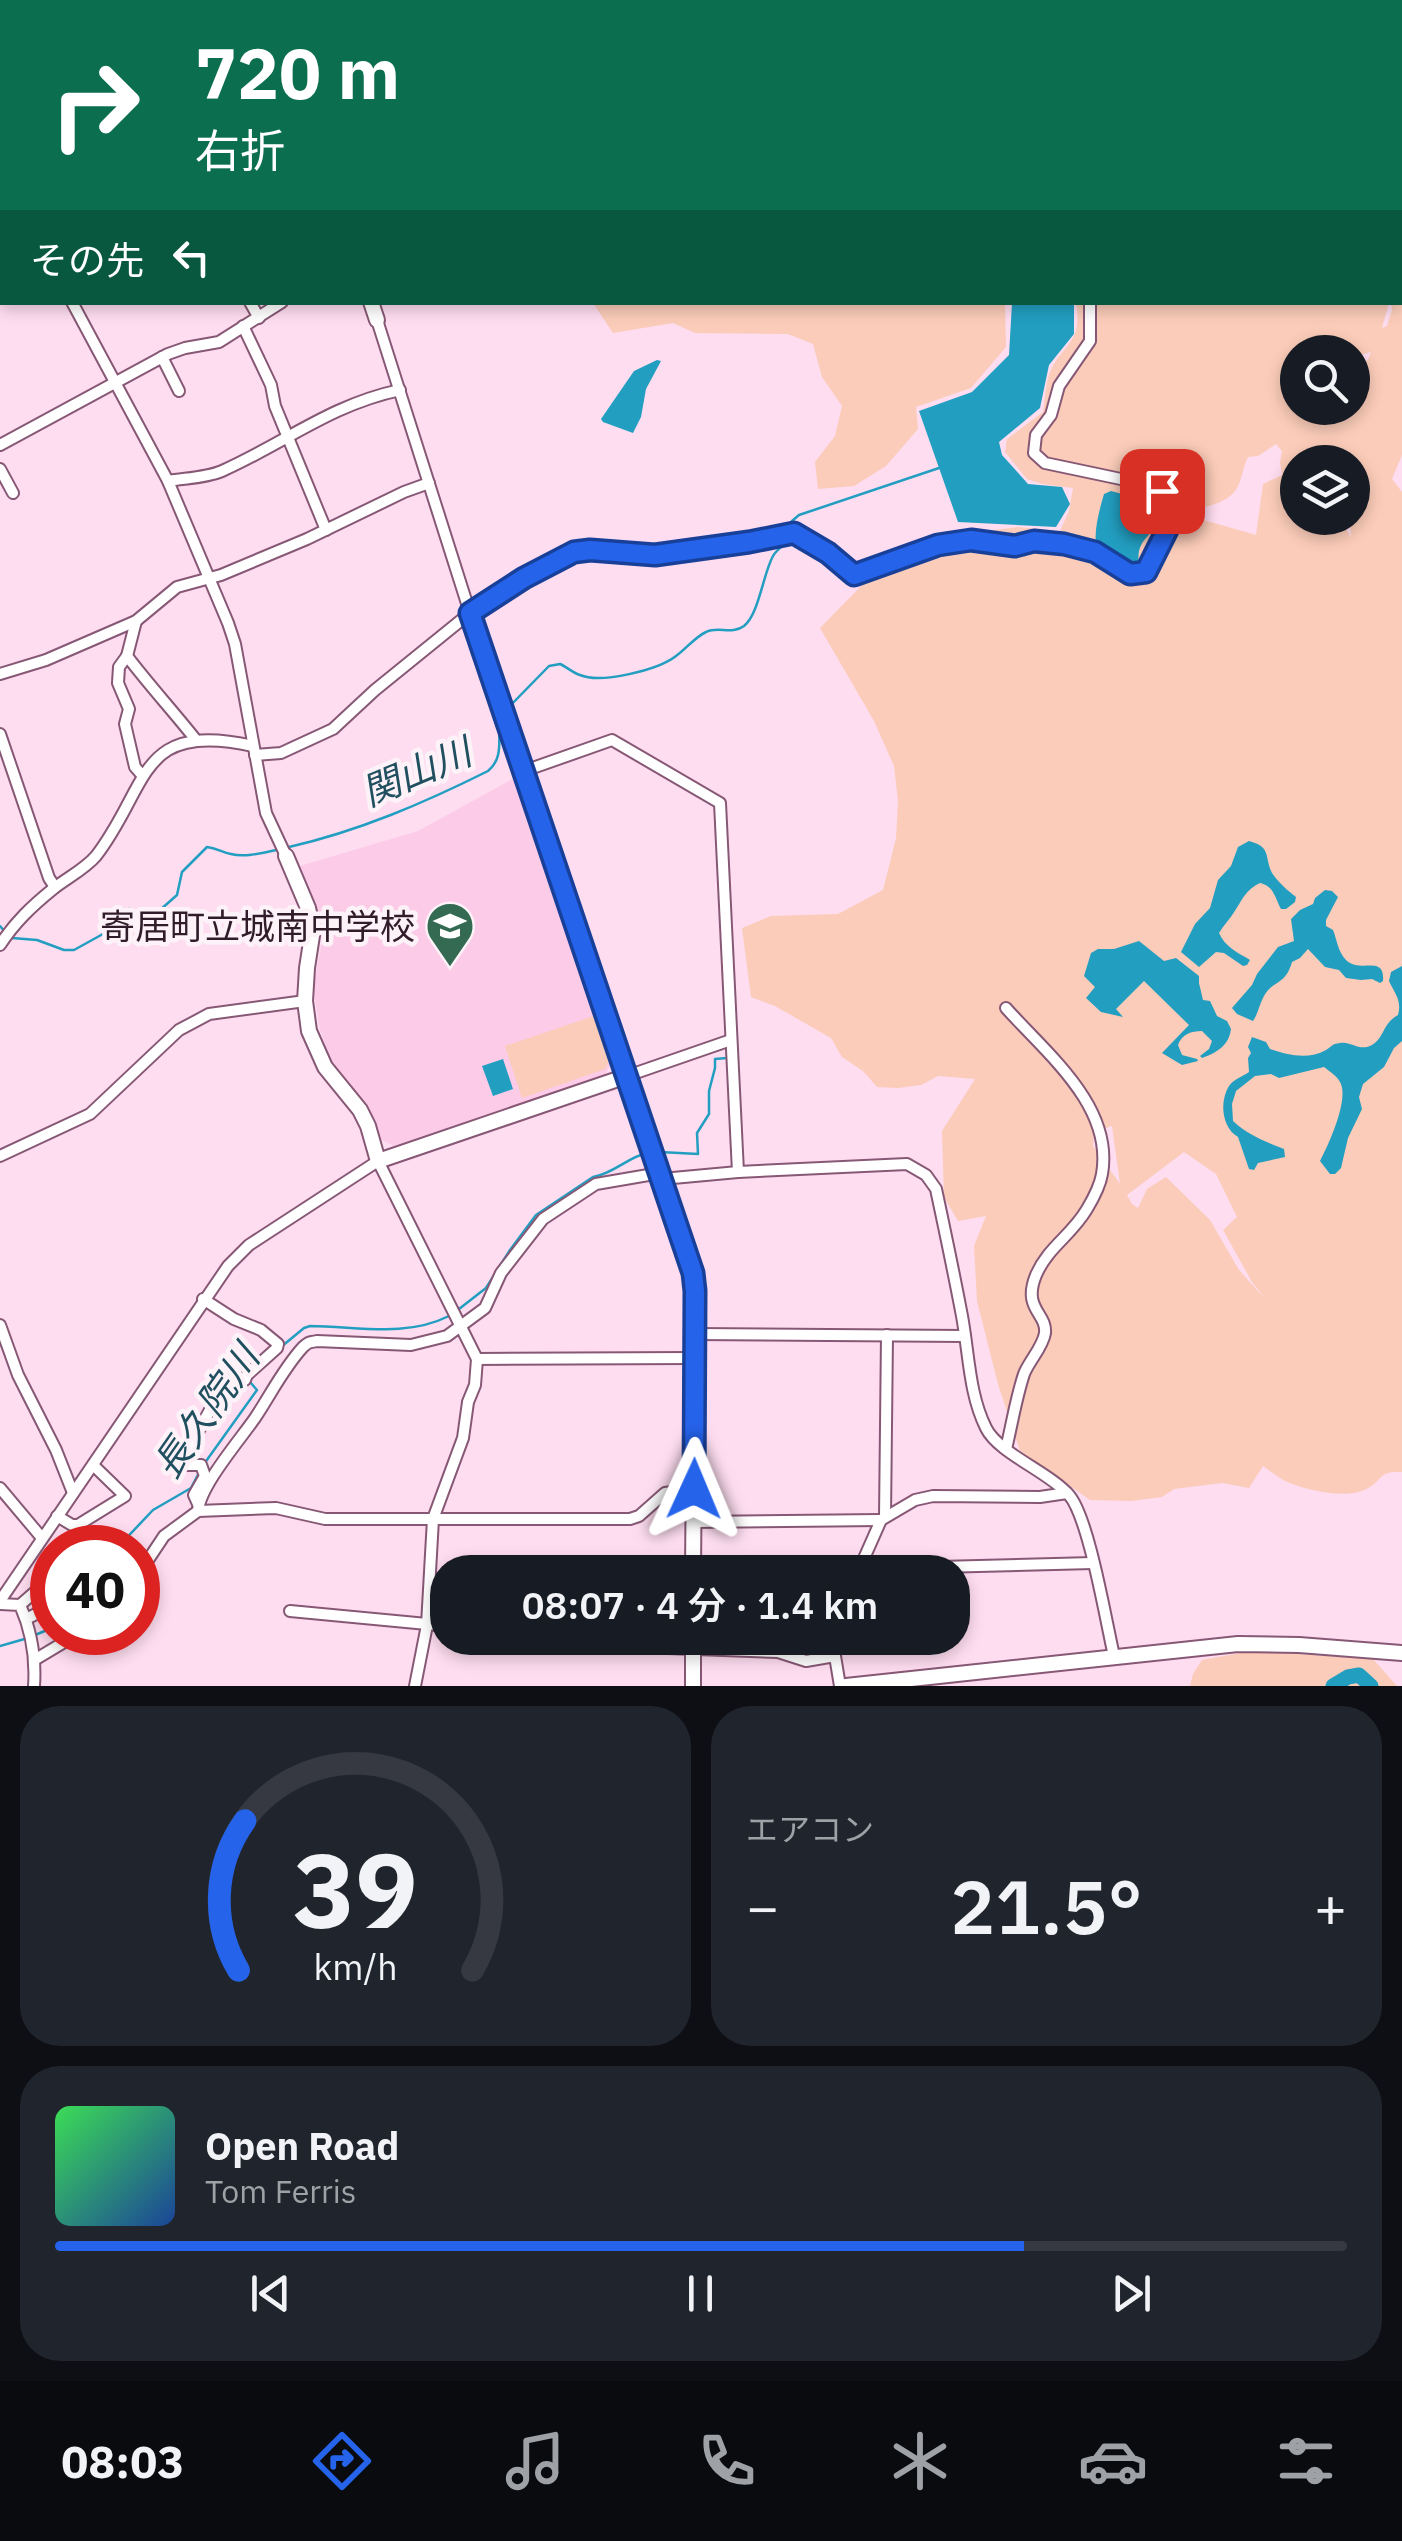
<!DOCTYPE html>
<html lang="ja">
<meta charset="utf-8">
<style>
:root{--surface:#171b24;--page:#20242c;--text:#f1f3f6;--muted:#9ea1a6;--line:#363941;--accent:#2563eb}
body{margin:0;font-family:"IBM Plex Sans","Noto Sans JP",sans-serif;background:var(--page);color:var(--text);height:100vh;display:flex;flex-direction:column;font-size:38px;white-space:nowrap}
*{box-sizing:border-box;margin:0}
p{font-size:32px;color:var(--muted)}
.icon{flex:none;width:55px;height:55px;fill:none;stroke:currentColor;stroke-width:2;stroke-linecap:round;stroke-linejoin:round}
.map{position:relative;height:1686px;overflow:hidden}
.sheet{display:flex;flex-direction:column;gap:20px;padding:20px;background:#0d0f14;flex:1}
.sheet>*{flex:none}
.hud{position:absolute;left:0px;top:0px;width:1402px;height:305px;box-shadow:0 5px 15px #0003;background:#0b6e4f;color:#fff;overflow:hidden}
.tools{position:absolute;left:1280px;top:335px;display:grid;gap:20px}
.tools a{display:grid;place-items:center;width:90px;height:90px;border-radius:50%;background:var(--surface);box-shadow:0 5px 15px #0003;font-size:50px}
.speed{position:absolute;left:30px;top:1525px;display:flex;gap:20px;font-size:50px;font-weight:700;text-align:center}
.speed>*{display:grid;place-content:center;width:130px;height:130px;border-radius:50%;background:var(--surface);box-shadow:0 5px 15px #0003;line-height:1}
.speed .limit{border:15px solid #d22;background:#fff;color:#111}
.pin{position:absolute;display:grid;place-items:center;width:85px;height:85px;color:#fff;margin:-42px;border-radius:20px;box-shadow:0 5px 15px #0006}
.me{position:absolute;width:110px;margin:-55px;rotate:1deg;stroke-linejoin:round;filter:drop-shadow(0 0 8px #0008)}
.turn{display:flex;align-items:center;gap:35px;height:210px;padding:0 30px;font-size:45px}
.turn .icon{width:130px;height:130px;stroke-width:2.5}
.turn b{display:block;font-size:70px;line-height:85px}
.then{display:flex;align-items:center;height:95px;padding:0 30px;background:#0003;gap:20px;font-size:38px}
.big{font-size:75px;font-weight:600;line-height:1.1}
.sheet .widget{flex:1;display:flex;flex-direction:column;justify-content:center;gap:15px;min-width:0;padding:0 35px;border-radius:40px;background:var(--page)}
.sheet .dial{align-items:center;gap:0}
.dial svg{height:260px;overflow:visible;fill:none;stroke:var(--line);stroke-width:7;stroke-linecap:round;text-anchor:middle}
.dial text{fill:var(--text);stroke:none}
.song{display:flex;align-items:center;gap:30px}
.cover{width:120px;height:120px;border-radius:15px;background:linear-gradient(135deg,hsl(130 70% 55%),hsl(220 70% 35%))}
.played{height:10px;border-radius:5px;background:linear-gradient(90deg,var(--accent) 75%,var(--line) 75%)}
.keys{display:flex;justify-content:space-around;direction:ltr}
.heat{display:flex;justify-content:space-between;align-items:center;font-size:55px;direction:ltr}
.sheet .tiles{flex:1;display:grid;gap:20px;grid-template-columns:1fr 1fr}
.widget:last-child{grid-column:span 2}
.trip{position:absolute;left:430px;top:1555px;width:540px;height:100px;border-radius:40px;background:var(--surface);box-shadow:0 5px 15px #0003;font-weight:600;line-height:100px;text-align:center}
.dock{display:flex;height:160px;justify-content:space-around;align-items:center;background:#090b0e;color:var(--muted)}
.dock .icon{width:70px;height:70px}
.dock .selected{color:var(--accent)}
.dock b{font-size:45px;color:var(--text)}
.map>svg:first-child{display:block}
</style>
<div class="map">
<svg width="1402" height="1686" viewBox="0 0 1402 1686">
<rect width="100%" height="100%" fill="#feddf0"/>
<path fill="#fccbe8" d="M518,776l96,282 -9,17 -211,71 -14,-7 -8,-21 -10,-17 -30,-39 -12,-32 -6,-37 1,-14 7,-37 -2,-22 -20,-54 118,-35z"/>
<g fill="#fbccb9" fill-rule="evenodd">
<path d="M570,0h832v455l-10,24 10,13v980c-24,-1 -18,7 -34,16 -19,12 -58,3 -78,-5 -9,-3 -18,-11 -27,-17l-14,22 -27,-5 -48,6 -12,8 -31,4 -41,-1 -70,-49 -22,-67 -21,-83 -3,-55 12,-30 -28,5 -14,-24 -2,-66 33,-52 -37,-3 -17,9 -23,3 -21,-1 -14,-16 -21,-14 -11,-19 -56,-32 -24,-9 -9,-69 29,-12 67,-2 45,-24 13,-52 2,-37 -4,-35 -20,-45 -54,-93 46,-47 97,-47 55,-7 42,4 9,-20 4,-23 -31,-4 -15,-5 -22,-27 2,-13 36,-27c2,-11 2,-23 5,-34 10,-34 36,-31 28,-75h313l-7,25 5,-2 5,-16 -1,-7 9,-1v-300h-825zM1298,352h54l1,5 18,-5 -3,8 -15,8 -1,40h-54zM1276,444l6,7 -2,11 2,13 -19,9 -7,51 -70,-20 1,-3c16,-5 41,-8 50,-24 5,-9 6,-21 11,-31l10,-1zM1298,462h54v56h-7l5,6 1,13 -11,-19h-42l-1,-36 -12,-6h12zM1112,1126l8,58 -27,-38 1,-14zM1184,1152l32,22 21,43 -14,13 29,52 14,18 -27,-30 -29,-50 -44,-43 -19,12 -9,19 -6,-4 -5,-9z"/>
<path d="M593,303h412l1,44 -35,41 -55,19 2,22 -32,37 -32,20 -36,3 -3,-27 20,-26 7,-30 -20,-29 -9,-33 -25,-10 -93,-1 -22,-10 -60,10z"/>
<path d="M597,1015l14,43 -6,11 -83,29 -17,-52z"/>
<path d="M1251,1651l122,8 24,27h-207l3,-12 9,-14z"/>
</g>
<g fill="#229ec0">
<path d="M1012,303h62v31l-25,31 -9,43 -41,34 3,13 26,29 34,3 8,17 -14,23 -98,-5 -39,-111 53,-19 37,-37z"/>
<path d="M657,360l4,1 -15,28 -5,28 -8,16 -30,-11 -2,-3 33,-48z"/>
<path d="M1111,491l37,10 9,12c0,21 -14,22 -18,38 -1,6 0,11 -2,17l-9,-9 -32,-16c-2,-14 4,-35 8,-49z"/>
<path d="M1249,841c23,6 15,16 23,32 5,8 16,18 24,24l-1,5 -9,7h-5c-6,-11 -7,-23 -21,-26 -17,8 -19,21 -30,35 -4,5 -8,10 -11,15 6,14 18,19 31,27l-3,5 -4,1 -19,-13 -8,-1 -17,15 -18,-15 14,-28 15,-16 8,-28 13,-14 7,-19z"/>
<path d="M1325,890l7,1 6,6 -12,23v6l7,4c4,10 5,22 13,30 14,14 39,-6 37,21l-3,2 -8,-4 -11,1 -15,-2 -7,-8 -14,-3 -17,-18 -8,9 -8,4c-7,24 -18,17 -28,34 -5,9 -6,18 -11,25l-16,-7 -5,-6 20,-23 5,-11 21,-27 16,-6 -3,-22 9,-9 13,-6 2,-6z"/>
<path d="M1139,941l25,20 12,-3 23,18v7l4,17 7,1 7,15 10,5 4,8c-2,17 -15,24 -29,29l-2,-2 9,-7 3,-8 -10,-10c-11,0 -20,3 -24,14l4,10 15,4 1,2 -16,4 -20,-12 27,-28 -45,-44 -28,28 7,8 -22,-5 -15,-14 9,-11 -11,-11 7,-23 7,-4h16z"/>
<path d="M1402,966v75l-8,7 -10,19 -21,17 -4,13 3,12 -14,29 -7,30 -6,6h-5l-10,-13c9,-17 28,-59 21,-77 -3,-8 -11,-12 -17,-17l-45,11 -8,-4 -16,2 -19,15 -4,13 1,17c15,14 33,21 51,28l1,8 -27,6 -4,7 -5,-1 -11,-32c-16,-9 -19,-35 -9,-51 5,-7 13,-9 20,-14l-1,-14 3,-5 -3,-6 4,-10 14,5 4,7c18,6 38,11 56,1 7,-4 5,-6 14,-7 11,-2 20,9 32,2 13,-8 10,-21 26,-30 4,-15 -3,-21 -9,-34l2,-9z"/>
<path d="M503,1059l10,30 -20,7 -11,-30z"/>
</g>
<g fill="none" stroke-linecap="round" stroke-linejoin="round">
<g stroke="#229ec0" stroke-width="2.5">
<path d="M790,532l2,-11 7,-6 140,-47"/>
<path d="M508,708l41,-42 11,-2c7,3 13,9 20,11 21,9 78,-5 96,-19 10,-7 19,-19 30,-24 12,-6 26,3 38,-6 15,-12 19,-52 29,-70 4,-7 11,-11 17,-16"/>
<path d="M289,847c70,-16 135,-44 199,-76 17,-14 9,-34 12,-53"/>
<path d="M0,926l6,7"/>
<path d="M12,938l25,2 27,10h10l47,-26 5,-14 3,-1 14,11 8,-2 26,-23 5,-23 25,-25c10,1 14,5 24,7 15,4 35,-2 50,-5"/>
<path d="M660,1152l38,2 -1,-21 12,-19v-23l6,-23v-9l12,-1v-10"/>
<path d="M459,1309l27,-21 24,-38 26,-35 57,-38c20,-3 35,-20 54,-24"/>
<path d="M281,1347l23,-19 6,-2c47,0 95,12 139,-10"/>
<path d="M204,1464l53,-74 -7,-8"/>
<path d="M117,1548l36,-38 38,-22 9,-17"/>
<path d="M35,1635l17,-7"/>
<path d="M0,1646l28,-8"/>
</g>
<path stroke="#229ec0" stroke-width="15" d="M1333,1686l15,-9 11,-2 12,11"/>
<g stroke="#875875" stroke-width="14">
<g id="street">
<path d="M83,0l3,2"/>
<path d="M337,0l3,2"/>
<path d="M93,2l1,-2"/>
<path d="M0,170l2,5"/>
<path d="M72,302l96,179 60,142 7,21 31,169 20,43"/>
<path d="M250,302l9,16"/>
<path d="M377,320l93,293 38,110"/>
<path d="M243,326l28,59 4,21 51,124"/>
<path d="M162,357l17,34"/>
<path d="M0,445l168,-91 17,-6 34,-6 63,-40"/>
<path d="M0,469l13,24"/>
<path d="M168,481c17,-3 38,-3 54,-10 63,-28 108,-66 178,-81"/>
<path d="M136,621l-9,35 -8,11 -1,16 11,26 -4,15 10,43 7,8"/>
<path d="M127,656c22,29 46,55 69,84"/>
<path d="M0,674l46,-14 90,-39 41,-34 44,-12 86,-36 97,-47 25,-9"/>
<path d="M0,734l49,144 6,9"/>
<path d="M255,755l26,-2 52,-24 42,-39 95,-77 54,-35 50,-26 16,-2 65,5 94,-13 45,-9 34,20 26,22 84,-30 33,-5 44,6 19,-5 49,7 25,11 22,15 16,-2 27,-54c0,-15 -6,-25 -19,-32l-109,-23 -11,-10 2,-18 15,-20 8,-29 31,-45v-39"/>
<path d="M524,771l88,-31 108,63 18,369"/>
<path d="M0,945c15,-23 32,-39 53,-56 14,-11 32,-20 43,-33 54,-70 41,-136 157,-110"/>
<path d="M1006,1008c40,45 108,98 96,166 -2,12 -9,25 -15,35 -16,27 -39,38 -51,66 -14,34 11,38 9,58 -2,14 -16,28 -21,41 -8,24 -12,50 -18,75"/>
<path d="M627,1076l104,-36"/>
<path d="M0,1156l90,-42 89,-84 30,-16 96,-13"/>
<path d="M662,1179l76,-7 169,-8 19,11 10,14c9,42 18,85 26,127 7,38 7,78 24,112 12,25 63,44 83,67 20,23 37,127 45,161"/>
<path d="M0,1325l18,50 38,75 17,43"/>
<path d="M695,1334l270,2"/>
<path d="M477,1359l218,-1"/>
<path d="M0,1488l42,50"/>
<path d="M198,1504l-4,-9 11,-19 -4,-11h-14l-2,-9 26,-48 11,-14 5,-13 6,-3 7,4 5,-2 2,-5 30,-27 1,-4 -17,-14 -27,-11 -31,-20"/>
<path d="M198,1511c2,-25 41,-70 57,-93 16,-24 28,-49 48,-71 7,-6 5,-4 14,-6l94,4 36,-9 38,-28 16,-35 42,-54 53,-35 64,-11"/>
<path d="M57,1516l15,9h6l47,-29 -32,-31"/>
<path d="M885,1517l2,-182"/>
<path d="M693,1522l188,-2"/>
<path d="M860,1569l233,-6"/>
<path d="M858,1572l23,-52 34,-20 18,-4 107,1 27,-4"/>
<path d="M138,1575l26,-39 34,-25 78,-3 49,11h305l9,-3 26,-23 29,-4"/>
<path d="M0,1601l228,-335 21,-21 129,-84 99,198 -2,26 -7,17 -5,36 -30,81 -6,106 -12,61"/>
<path d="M0,1604l20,1c12,27 16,52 14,81"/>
<path d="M20,1605l32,-28"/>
<path d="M290,1611l158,15"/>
<path d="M26,1619l26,-13"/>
<path d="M628,1638l6,7 26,-1 8,4 110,4 28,9 29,-5"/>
<path d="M832,1638l8,48"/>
<path d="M36,1659l45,-27"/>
</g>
</g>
<g stroke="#875875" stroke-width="18">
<g id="secondary">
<path d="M0,113l2,-3"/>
<path d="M371,302l6,18"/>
<path d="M508,723l185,550 2,61 -2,238"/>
<path d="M286,856l22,52 5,21 -6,39 -2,33 4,30 16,36 35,43 8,16 10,35 249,-85"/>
<path d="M693,1686v-48"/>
<path d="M846,1686l392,-42 61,1 103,8"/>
</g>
</g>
<use href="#street" stroke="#fff" stroke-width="10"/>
<use href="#secondary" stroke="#fff" stroke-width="14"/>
</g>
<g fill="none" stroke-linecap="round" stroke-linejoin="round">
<g stroke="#184099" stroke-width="25">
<path id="route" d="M694,1489l1,-198 -2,-18 -223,-660 54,-35 50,-26 16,-2 65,5 94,-13 45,-9 34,20 26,22 84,-30 33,-5 44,6 19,-5 30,3 31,8 35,22 16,-2 27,-54 -3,-15 -8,-12"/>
</g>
<use href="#route" stroke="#2563eb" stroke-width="18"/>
</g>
<defs>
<g id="school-pin" transform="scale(2.5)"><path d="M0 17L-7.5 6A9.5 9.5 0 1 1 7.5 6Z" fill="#336a51" stroke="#fdf2f8"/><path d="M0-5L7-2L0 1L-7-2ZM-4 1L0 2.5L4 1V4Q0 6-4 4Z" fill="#fff"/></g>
</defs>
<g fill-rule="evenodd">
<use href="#school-pin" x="450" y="926"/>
</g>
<g text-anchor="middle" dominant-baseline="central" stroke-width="9" stroke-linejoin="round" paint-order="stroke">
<g font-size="35" fill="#301d29" stroke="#fdf2f8" text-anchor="end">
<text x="415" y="926">寄居町立城南中学校</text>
</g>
<g font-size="38" font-style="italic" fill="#204f5f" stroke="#fdf2f8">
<text transform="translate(416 771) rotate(-23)">関山川</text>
<text transform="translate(205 1411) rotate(-55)">長久院川</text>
</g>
</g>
</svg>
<div class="tools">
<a><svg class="icon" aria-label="search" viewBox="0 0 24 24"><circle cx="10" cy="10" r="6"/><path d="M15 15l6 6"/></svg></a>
<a><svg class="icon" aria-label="layers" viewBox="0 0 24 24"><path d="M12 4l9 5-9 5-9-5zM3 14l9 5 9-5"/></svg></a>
</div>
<div class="speed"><div class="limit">40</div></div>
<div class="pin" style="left:1162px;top:491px;background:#d93025"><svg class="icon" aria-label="arrive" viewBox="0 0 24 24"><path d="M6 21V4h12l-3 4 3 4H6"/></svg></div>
<svg class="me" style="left:694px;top:1489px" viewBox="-20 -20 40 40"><path d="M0-17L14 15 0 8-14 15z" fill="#2563eb" stroke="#fff" stroke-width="4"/></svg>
<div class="trip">08:07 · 4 分 · 1.4 km</div>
<div class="hud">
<div class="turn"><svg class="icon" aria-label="right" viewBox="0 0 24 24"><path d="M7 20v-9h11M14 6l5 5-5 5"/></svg><div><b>720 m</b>右折</div></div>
<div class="then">その先<svg class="icon" aria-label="left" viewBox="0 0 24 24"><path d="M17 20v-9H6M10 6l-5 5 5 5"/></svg></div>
</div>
</div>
<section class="sheet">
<div class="tiles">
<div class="widget dial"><svg viewBox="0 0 100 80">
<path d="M14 69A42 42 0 1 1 86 69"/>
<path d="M14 69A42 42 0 0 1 16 23" stroke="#2563eb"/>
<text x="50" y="56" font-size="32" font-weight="700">39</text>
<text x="50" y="72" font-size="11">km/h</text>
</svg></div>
<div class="widget"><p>エアコン</p>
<div class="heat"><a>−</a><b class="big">21.5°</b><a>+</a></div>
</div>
<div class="widget">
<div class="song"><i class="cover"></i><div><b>Open Road</b><p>Tom Ferris</p></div></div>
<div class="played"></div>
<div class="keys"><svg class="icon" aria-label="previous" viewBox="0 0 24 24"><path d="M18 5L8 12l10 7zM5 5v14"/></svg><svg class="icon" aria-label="pause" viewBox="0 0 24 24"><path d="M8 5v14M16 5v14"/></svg><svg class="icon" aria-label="next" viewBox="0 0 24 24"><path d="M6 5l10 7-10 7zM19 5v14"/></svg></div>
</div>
</div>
</section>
<nav class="dock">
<b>08:03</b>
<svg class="icon selected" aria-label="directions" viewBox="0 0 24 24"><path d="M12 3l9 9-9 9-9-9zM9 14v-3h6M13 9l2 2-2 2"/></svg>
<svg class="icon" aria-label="music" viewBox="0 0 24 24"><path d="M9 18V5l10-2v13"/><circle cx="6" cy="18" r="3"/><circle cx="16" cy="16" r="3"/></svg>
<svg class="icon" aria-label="phone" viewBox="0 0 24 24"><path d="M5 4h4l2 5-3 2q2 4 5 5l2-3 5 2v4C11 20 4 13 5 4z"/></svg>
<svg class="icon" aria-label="climate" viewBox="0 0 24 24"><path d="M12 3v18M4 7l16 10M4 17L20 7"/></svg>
<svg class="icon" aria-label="car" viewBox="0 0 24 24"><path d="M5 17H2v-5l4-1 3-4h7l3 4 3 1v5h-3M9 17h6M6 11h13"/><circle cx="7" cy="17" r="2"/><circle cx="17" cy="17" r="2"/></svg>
<svg class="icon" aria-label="filters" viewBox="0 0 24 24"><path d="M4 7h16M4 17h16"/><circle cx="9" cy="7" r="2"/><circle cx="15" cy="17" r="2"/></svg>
</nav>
